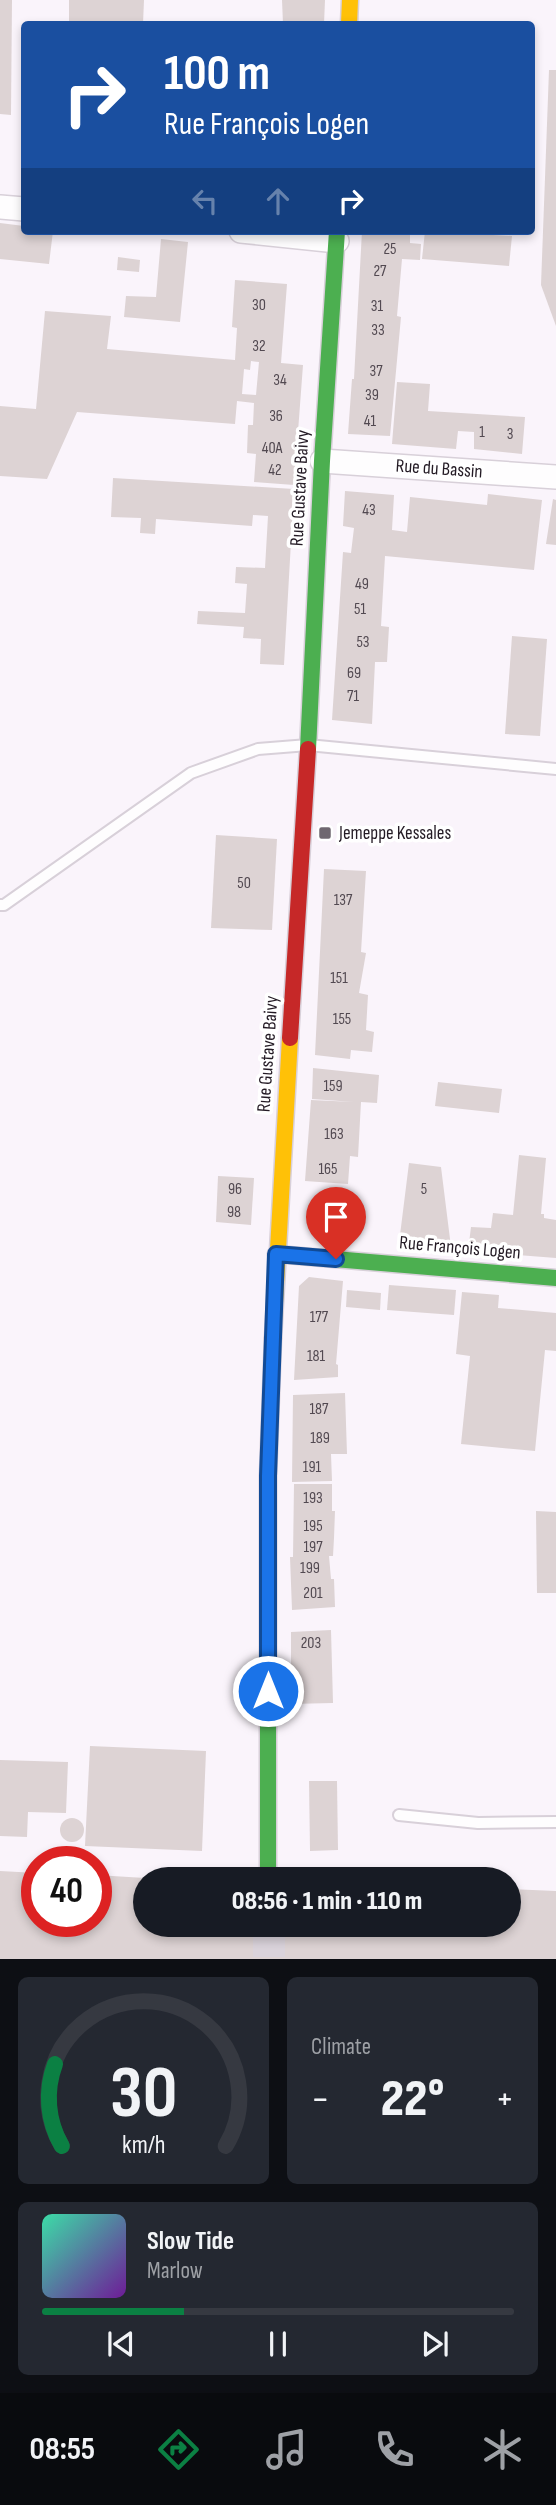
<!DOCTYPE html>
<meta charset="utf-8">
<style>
:root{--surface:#171b24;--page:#242831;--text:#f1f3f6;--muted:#9ea1a6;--line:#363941;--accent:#0b8043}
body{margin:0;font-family:"Sofia Sans Condensed",sans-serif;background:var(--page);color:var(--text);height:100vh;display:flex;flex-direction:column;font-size:26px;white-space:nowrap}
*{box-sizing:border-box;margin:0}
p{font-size:23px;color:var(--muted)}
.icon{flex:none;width:38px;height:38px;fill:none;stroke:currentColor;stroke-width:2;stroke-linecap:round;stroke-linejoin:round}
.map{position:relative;height:1959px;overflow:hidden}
.side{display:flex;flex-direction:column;gap:18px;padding:18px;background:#0d0f14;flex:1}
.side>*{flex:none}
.top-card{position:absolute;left:21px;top:21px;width:514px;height:214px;border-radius:7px;box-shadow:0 4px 10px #0003;background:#1a4fa0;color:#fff;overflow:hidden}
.speed{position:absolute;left:21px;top:1846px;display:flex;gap:14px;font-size:35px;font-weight:700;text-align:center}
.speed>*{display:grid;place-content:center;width:91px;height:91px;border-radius:50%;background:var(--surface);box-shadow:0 4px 10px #0003;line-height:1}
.speed .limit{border:10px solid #d22;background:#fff;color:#111}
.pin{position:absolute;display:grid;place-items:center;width:60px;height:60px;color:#fff;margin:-72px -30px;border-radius:50% 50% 50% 0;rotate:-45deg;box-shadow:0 0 7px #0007}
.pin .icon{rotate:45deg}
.me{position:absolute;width:77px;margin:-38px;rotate:0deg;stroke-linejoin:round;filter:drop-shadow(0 0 5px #0008)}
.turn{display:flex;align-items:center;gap:24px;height:147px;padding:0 28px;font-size:32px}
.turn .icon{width:91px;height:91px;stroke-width:2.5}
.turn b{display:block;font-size:49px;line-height:60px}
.lanes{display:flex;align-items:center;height:66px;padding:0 28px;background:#0003;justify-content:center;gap:35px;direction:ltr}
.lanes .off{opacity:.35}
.big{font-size:52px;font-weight:800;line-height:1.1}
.side .widget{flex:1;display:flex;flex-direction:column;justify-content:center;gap:10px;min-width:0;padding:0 24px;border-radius:10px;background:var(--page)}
.side .dial{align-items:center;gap:0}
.dial svg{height:182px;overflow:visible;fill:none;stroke:var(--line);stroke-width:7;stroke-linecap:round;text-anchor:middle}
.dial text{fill:var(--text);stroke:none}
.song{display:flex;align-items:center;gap:21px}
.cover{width:84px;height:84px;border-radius:10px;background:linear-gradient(135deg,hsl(160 70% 55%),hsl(280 70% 35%))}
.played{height:7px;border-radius:4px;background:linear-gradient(90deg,var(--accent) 30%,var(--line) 30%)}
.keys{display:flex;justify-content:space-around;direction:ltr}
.heat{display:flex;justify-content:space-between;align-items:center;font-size:38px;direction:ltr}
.side .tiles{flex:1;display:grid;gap:18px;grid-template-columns:1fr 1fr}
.widget:last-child{grid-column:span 2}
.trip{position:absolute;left:133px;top:1867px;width:388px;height:70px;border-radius:35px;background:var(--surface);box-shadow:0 4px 10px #0003;font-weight:800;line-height:70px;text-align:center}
.menu{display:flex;height:112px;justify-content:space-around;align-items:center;background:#090b0e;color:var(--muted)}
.menu .icon{width:49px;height:49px}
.menu .on{color:var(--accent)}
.menu b{font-size:32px;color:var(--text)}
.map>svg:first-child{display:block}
</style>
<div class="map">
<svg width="556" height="1959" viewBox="0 0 556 1959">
<rect width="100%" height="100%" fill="#faf4fb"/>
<g fill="#ddd3d4" fill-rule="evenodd">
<path d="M0,0h12l-1,115 -11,-1z"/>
<path d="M69,0h75l-1,24 -74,-1z"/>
<path d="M282,0h43l-1,24h-41z"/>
<path d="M549,70h7v256l-15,-41z"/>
<path d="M0,223l24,3v5h29l-4,33 -49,-5z"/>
<path d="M362,231h48v12l11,1 -1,16 -18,-1 -5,57 4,1 -11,119 -42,-2 4,-55h2z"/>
<path d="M425,231l87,5 -3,30 -87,-7z"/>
<path d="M161,239l27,3 -8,80 -56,-5 2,-21 30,1z"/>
<path d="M118,257l22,3 -1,12 -22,-2z"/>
<path d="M235,280l52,4 -6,79 22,2 -9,120 -40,-3 2,-28 -9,-1 1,-28h5l1,-22 -17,-2 -2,23 -158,-12 -30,67 -47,-3v-70l36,3 9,-98 66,5 -4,33 128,11 2,-32 -5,-1zM251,361l8,1 -3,33 -14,-1 2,-25 6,1z"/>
<path d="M397,382l33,2 -2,27 97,6 -3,37 -48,-5v-17l-16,-1 -2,18 -64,-5z"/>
<path d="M113,478l181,11 -10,176 -24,-1 1,-25 -18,-1 1,-11 -47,-3 1,-13 47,2 2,-29 -12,-1 1,-16 29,1 3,-52 -15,-1 -1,11 -96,-7 -1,15 -15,-1 1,-15 -30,-1z"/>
<path d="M345,491l49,4 -2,35 15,2 3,-35 77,8 1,-11 54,6 -8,70 -149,-14 -4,70 8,1 -2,35h-12l-3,62 -40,-4 11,-168 8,1 3,-25 -11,-2z"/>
<path d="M553,499l3,1v45l-10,-1z"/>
<path d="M512,636l35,3 -7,97 -35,-2z"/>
<path d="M216,835l61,4 -5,91 -61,-2z"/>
<path d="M324,869l42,2 -5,81 5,1 -7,40 9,2 -2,35 8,2 -2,20 -21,-2 -1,9 -35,-4z"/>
<path d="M313,1068l66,7 -2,28 -16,-1 -3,55 -8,-1 -2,28 -43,-3 6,-81 43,2 -42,-3z"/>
<path d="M438,1082l64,7 -3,24 -64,-7z"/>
<path d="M519,1155l27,3 -5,56h3v4l12,2v38l-88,-7 3,-24 20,1 2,-15 20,2z"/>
<path d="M409,1163l32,4 10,80 -52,-4z"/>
<path d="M218,1176l36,2 -3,47 -35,-3z"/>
<path d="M309,1277l34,4 -7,83 2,1v12l-44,3 5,-94z"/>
<path d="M389,1285l67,5 -2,25 -67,-5z"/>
<path d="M347,1290l34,3 -1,17 -34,-3z"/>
<path d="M462,1292l37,3 -1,13 58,5v38l-11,-1 -10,101 -74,-7 9,-88 -14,-2z"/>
<path d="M345,1393l2,61h-16l1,27 -40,1 1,-87z"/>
<path d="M294,1484h38v27h3l-1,27 -1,18h-4l2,23h3l1,28 -43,3 -2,-53h3z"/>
<path d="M536,1511l20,1v81h-19z"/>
<path d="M331,1630l2,73 -42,1v-72z"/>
<path d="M90,1746l116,5 -4,100 -117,-5z"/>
<path d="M0,1760l68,2 -2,51 -38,-1 -1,25 -27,-1z"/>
<path d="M309,1781h28l1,69 -28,1z"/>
<circle cx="72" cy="1830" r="12"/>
<path d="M0,1871l37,2v49h59v-47l49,3v47h364v-36l47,2v68h-556z"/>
</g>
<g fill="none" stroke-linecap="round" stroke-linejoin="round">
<path stroke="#dad3db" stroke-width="32" stroke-dasharray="32 16" stroke-linecap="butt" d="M269,1925v34"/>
<g stroke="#d8d0d9" stroke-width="14">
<g id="lane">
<path d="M0,905h4l187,-132 67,-24 50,-4 248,24"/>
<path d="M399,1815l79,8 78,-1"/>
</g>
</g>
<g stroke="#d8d0d9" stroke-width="26">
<g id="street">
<path d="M0,207l24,2"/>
<path d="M241,231l96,10"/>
<path d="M322,461l234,16"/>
</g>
</g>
<g stroke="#d8d0d9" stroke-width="19">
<g id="fast">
<path d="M308,749l14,-288 15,-230"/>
<path d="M276,1254l280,24"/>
<path d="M268,1880v-404l5,-138"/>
</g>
</g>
<g stroke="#d8d0d9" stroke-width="19">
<g id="slow">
<path d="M349,24l1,-24"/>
<path d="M273,1338l17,-300"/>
</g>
</g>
<g stroke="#d8d0d9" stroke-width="19">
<path id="jam" d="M290,1038l18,-289"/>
</g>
<use href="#lane" stroke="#fefdfe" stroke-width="10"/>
<use href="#street" stroke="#fefdfe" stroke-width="23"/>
<use href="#fast" stroke="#4caf50" stroke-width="16"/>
<use href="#slow" stroke="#ffc107" stroke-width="16"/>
<use href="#jam" stroke="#c62828" stroke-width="16"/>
</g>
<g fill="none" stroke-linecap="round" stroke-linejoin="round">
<g stroke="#114b97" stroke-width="18">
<path id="route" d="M268,1691v-215l8,-222 60,5"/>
</g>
<use href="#route" stroke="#1a73e8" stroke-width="12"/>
</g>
<rect fill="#6f6770" stroke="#fff" stroke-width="2.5" x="318" y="826" width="14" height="14" rx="3.5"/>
<g text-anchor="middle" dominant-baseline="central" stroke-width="7" stroke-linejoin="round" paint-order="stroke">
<g font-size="16" fill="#524951">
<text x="390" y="249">25</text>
<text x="380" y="271">27</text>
<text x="259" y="305">30</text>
<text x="377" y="306">31</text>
<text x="378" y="330">33</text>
<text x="259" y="346">32</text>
<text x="376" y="371">37</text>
<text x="280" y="380">34</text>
<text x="372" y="395">39</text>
<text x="276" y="416">36</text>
<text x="370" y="421">41</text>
<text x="482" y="432">1</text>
<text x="510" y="434">3</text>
<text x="272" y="448">40A</text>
<text x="275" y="470">42</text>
<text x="369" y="510">43</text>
<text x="362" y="584">49</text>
<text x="360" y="609">51</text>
<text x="363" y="642">53</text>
<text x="354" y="673">69</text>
<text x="353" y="696">71</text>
<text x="244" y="883">50</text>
<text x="343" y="900">137</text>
<text x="339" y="978">151</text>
<text x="342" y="1019">155</text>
<text x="333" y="1086">159</text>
<text x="334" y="1134">163</text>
<text x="328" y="1169">165</text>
<text x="235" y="1189">96</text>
<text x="424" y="1189">5</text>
<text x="234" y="1212">98</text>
<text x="319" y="1317">177</text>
<text x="316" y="1356">181</text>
<text x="319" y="1409">187</text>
<text x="320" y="1438">189</text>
<text x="312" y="1467">191</text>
<text x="313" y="1498">193</text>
<text x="313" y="1526">195</text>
<text x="313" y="1547">197</text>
<text x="310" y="1568">199</text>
<text x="313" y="1593">201</text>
<text x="311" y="1643">203</text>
</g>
<g font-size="19" fill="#241b25" stroke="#fff">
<text transform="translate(439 469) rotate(4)">Rue du Bassin</text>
<text transform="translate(300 488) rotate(-87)">Rue Gustave Baivy</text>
<text transform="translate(268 1054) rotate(-86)">Rue Gustave Baivy</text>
<text transform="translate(460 1248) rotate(5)">Rue François Logen</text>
</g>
<g font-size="19" fill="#241b25" stroke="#fff" text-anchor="start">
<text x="339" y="833">Jemeppe Kessales</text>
</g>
</g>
</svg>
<div class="speed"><div class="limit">40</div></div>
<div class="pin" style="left:336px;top:1259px;background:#d93025"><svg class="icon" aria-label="arrive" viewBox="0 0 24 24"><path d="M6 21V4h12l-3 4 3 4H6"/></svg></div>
<svg class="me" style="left:268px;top:1691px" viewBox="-20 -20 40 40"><circle r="17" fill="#1a73e8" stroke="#fff" stroke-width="3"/><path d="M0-11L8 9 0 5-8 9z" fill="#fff"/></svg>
<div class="trip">08:56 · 1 min · 110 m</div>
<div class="top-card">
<div class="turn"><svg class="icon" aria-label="right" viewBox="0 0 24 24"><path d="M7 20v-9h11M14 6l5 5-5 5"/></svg><div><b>100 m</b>Rue François Logen</div></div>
<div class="lanes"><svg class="icon off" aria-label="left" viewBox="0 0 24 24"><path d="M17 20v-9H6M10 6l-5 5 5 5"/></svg><svg class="icon off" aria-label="ahead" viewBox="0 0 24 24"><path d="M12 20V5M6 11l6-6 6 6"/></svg><svg class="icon" aria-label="right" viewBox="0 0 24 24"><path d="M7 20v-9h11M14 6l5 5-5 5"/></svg></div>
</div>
</div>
<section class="side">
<div class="tiles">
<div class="widget dial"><svg viewBox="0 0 100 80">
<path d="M14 69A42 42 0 1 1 86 69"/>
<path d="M14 69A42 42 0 0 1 11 33" stroke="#0b8043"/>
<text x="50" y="56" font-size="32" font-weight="700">30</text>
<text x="50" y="72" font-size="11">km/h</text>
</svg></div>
<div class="widget"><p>Climate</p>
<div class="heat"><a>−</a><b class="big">22°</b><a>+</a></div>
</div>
<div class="widget">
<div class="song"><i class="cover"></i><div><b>Slow Tide</b><p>Marlow</p></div></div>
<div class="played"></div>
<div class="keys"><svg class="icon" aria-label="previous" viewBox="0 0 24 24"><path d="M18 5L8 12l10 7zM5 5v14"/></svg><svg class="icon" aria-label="pause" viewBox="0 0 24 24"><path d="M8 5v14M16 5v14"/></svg><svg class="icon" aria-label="next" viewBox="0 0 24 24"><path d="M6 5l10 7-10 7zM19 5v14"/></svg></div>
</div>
</div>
</section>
<nav class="menu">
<b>08:55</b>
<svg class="icon on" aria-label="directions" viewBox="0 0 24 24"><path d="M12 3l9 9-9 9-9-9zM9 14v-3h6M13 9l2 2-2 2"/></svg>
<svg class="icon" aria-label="music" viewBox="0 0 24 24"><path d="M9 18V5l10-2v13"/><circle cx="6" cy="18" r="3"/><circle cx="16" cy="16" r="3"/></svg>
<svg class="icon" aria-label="phone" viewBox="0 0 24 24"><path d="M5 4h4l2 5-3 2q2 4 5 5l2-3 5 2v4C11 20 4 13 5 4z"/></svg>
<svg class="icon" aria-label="climate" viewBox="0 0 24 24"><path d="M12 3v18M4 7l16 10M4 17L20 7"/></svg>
</nav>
